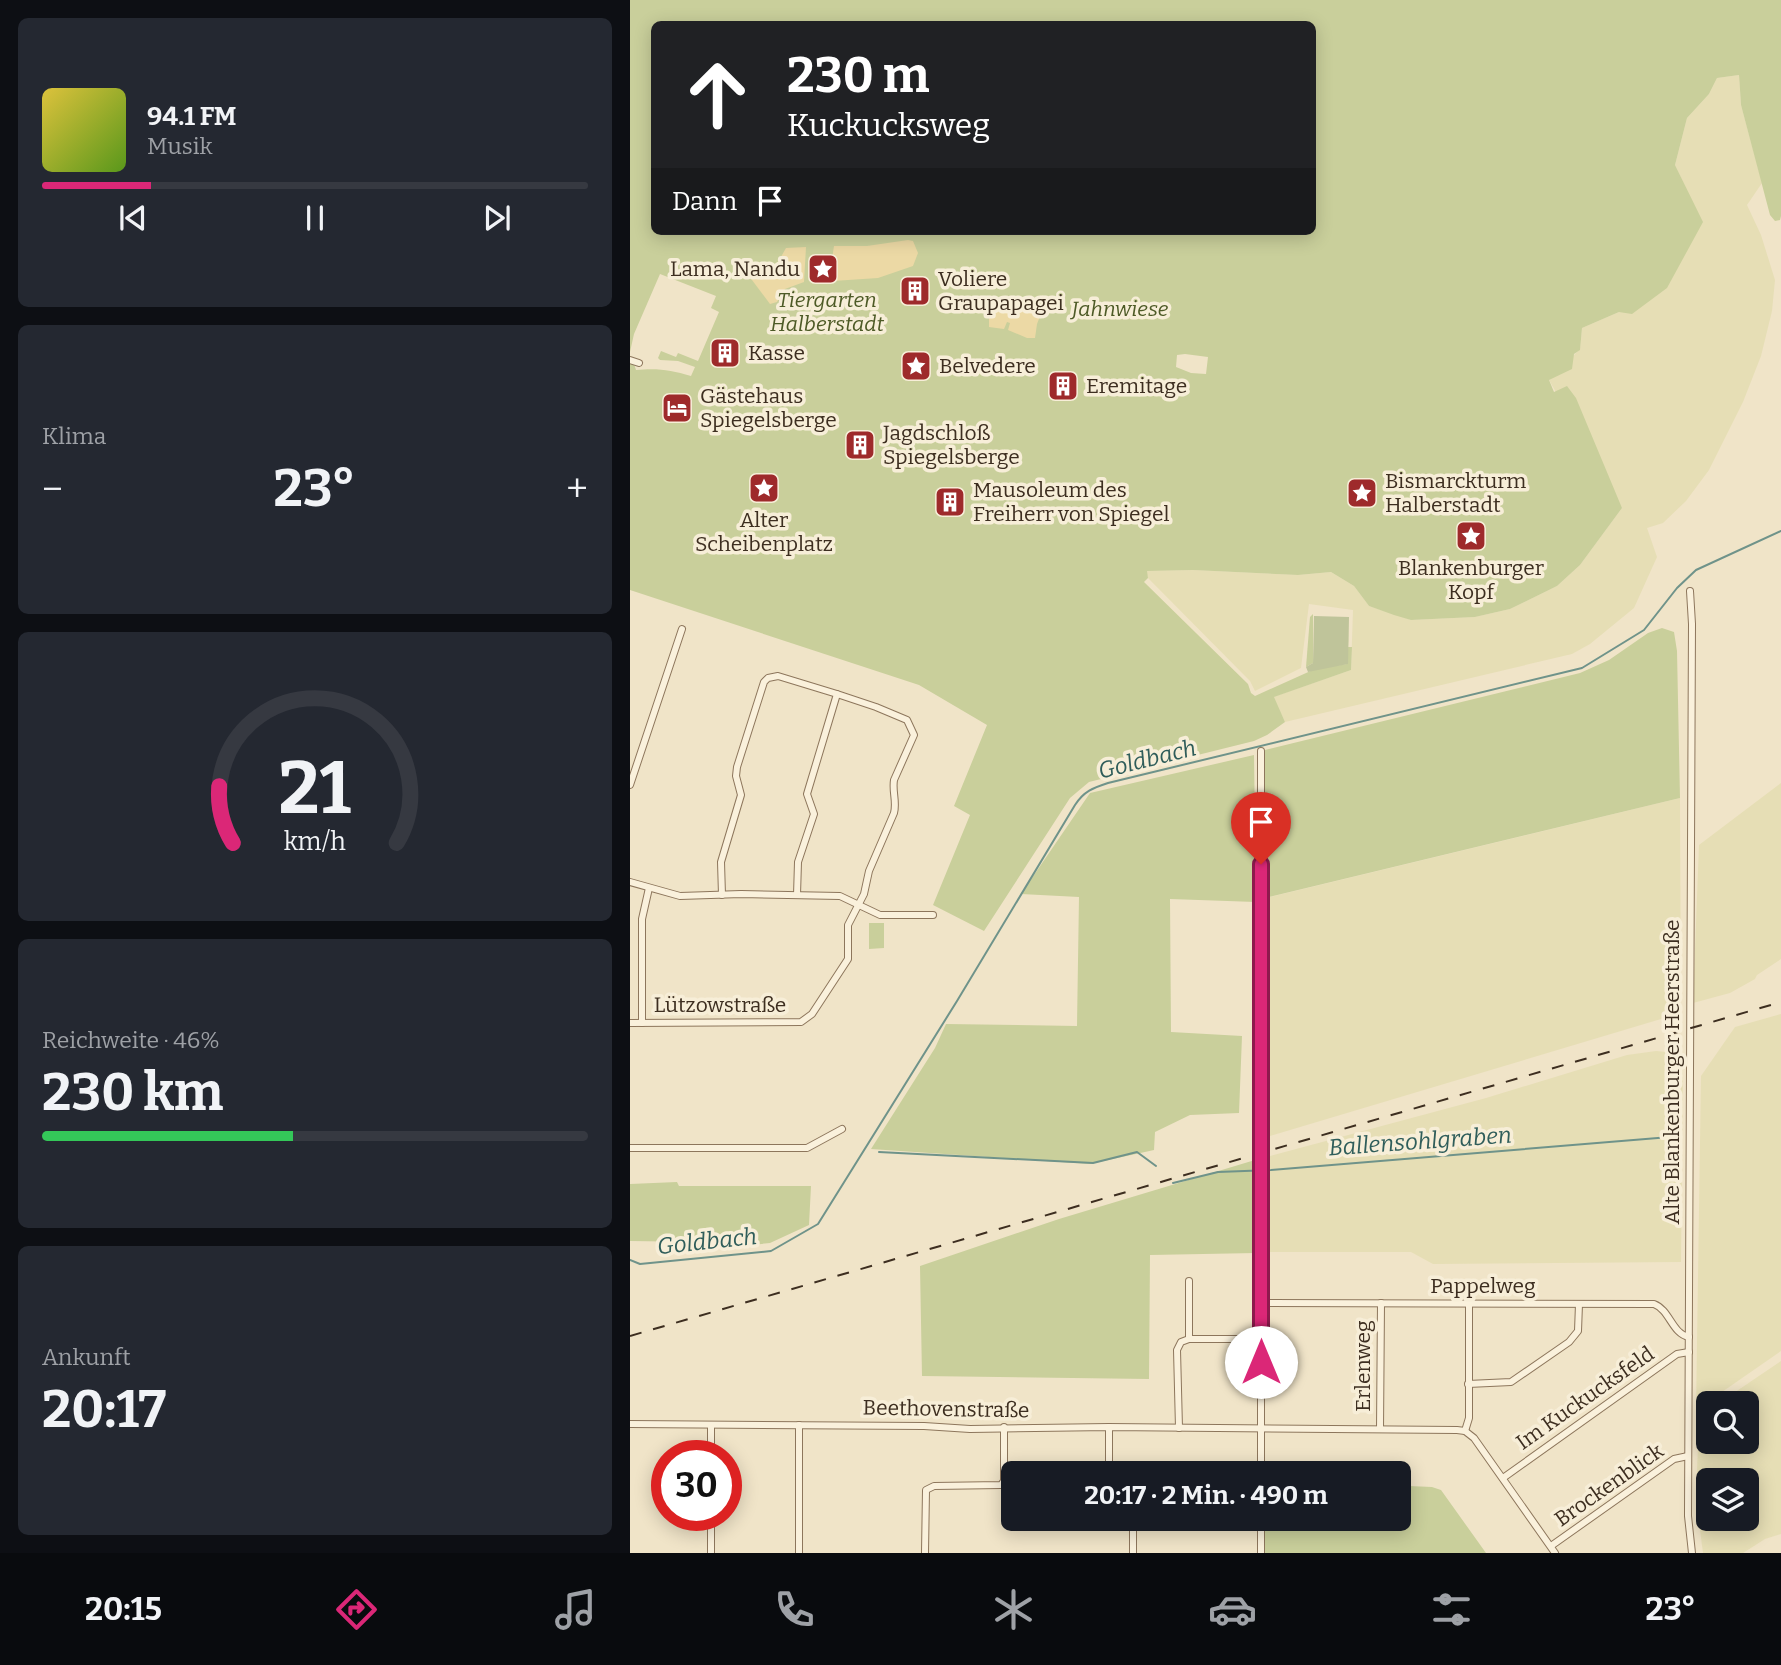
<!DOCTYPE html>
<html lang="de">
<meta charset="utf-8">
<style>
:root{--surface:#171b24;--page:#242831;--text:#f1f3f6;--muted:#9ea1a6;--line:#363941;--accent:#db2777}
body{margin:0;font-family:Bitter,serif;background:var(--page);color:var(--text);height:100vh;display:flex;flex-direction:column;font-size:26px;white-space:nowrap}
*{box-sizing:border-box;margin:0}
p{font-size:23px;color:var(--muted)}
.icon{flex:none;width:38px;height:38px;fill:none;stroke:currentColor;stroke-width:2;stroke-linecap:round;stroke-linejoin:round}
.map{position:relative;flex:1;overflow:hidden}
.panel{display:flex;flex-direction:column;gap:18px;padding:18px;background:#0d0f14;width:630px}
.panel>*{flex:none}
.hud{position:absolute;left:21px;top:21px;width:665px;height:214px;border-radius:10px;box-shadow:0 4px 18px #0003;background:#202124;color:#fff;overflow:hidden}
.tools{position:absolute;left:1066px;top:1391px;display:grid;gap:14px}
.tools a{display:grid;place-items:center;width:63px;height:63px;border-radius:10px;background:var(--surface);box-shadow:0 4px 18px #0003;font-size:35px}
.speed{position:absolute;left:21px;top:1440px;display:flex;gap:14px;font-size:35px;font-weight:700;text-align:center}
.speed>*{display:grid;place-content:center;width:91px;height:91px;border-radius:50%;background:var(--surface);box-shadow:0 4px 18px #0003;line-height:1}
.speed .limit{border:10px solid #d22;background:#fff;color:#111}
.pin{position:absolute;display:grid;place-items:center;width:60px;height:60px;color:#fff;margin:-72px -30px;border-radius:50% 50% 50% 0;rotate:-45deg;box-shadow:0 0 7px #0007}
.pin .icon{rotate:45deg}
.me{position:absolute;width:77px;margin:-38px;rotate:0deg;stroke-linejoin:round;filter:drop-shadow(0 0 5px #0008)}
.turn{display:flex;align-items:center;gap:24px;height:147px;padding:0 21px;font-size:32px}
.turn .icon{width:91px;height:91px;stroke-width:2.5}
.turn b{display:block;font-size:49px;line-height:60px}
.then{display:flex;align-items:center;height:66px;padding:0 21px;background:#0003;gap:14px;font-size:26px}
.big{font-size:52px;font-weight:700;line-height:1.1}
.panel .tile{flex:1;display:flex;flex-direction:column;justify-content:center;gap:10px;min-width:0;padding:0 24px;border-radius:10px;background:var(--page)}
.panel .dial{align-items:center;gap:0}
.dial svg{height:182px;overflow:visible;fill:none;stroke:var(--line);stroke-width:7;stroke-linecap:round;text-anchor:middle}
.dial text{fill:var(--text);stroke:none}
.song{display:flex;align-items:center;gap:21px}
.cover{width:84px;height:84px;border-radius:10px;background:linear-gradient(135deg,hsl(50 70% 55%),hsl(90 70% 35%))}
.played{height:7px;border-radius:4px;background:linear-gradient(90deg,var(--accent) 20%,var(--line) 20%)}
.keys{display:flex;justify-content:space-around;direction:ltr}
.heat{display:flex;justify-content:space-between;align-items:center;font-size:38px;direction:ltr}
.charge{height:10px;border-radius:5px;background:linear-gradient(90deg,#34c759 46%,var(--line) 0)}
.trip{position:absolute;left:371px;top:1461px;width:410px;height:70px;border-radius:10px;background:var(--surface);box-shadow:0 4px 18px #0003;font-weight:700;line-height:70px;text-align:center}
.menu{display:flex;height:112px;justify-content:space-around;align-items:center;background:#090b0e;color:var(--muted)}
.menu .icon{width:49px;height:49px}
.menu .selected{color:var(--accent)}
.menu b{font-size:32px;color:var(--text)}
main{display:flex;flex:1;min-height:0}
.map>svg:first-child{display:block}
</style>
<main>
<section class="panel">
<div class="tile">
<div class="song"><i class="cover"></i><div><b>94.1 FM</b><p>Musik</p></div></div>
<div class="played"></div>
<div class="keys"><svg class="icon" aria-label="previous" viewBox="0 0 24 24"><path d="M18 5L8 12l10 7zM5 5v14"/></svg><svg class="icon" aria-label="pause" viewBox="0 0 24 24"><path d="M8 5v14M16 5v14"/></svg><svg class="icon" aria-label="next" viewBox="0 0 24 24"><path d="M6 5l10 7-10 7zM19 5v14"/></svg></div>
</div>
<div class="tile"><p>Klima</p>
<div class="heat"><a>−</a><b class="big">23°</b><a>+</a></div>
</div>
<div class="tile dial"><svg viewBox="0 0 100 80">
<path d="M14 69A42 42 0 1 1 86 69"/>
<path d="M14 69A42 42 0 0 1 8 44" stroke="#db2777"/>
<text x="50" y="56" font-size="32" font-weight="700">21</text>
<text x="50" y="72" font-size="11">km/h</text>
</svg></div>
<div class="tile"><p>Reichweite · 46%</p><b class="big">230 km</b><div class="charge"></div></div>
<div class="tile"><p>Ankunft</p><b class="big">20:17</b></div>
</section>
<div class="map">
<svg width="1151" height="1553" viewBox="0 0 1151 1553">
<rect width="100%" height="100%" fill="#f0e4c8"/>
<g fill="#e6deb5" fill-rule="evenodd">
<path d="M1109,75l2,30 21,78 -15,22 14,30 14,45 -3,31 -11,45 -18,46 -34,68 -23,31 -23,22 -16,5 10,29 -23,51 -44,36 -18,10 -287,68 -12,-25 78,-27 2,-60 -44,-6 -8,64 -46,23 -5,-10 -102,-103 -2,-7 47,-1 105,5 33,-3 23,14 15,20 43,14 63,-3 35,-8 47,-23 23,-21 42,-57 -73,-128 31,-31 2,-21 37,-16 83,-90 -27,-57 12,-47 22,-24 8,-16z"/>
<path d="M1151,783v176l-24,16 -2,4 -25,14 -37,10 6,-158z"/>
<path d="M1050,798l1,215 -411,123v-239z"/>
<path d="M1151,1014v337l-85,59 5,-334 34,-49z"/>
<path d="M1026,1051l21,2 6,6 -2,203 -248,2 -22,-12h-142l1,-96 216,-58 141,-43z"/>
<path d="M1151,1361v173l-16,5 -22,14h-40l-3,-23 -3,-57 2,-56 9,-6v31h38v-38l-27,-1zM1116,1480v39h-38v-39z"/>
</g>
<g fill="#c9cf9b" fill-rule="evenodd">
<path d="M0,0h1151v216l-1,4 -5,1 -5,-6 -29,-110 -2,-30 -22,3 -8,16 -22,24 -12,47 28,57 -36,66 -35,26 -13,-2 -37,16 -2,22 -6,4 -2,15 -23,11 5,12 13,-6 9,12 46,110 -42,57 -23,21 -47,23 -35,8 -64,3 -17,-5 -25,-9 -15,-20 -23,-14 -33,3 -105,-5 -46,1 1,7 -4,4 104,102 3,9 4,3 60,-27 32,-5 2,-47 -1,30h4l-1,23 -77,27 11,25 -18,13 -13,6 -165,41 -19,16 -86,133 -51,-26 37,-90 -16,-9 33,-81 -68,-40 -289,-95v-226h4l2,6c22,-2 35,0 55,6l4,-9 -17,-6 -18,-1 -2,-2 3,-7 15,6 2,-4 20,8 21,-49 -8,-4 5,-12 -56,-22 -26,60 -4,18zM24,24h658v207h-658zM555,354l23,3 -2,17 -15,-1 -15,-6 1,-12z"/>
<path d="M683,614v49l-7,4 4,-50z"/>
<path d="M1032,628l12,4 3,19 3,147 -415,100v-148l315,-77 29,-13 39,-27z"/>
<path d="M624,755l2,147 -86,-3 1,133 71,4 -3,77 -49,2 -35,17 -1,18 -64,14 -219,-15 64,-101 11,-24 131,2 2,-129 -58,-3 69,-101z"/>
<path d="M239,923h15v25l-15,1z"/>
<path d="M625,1160l1,93 -106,2 -1,124 -227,-3 -2,-110 139,-47z"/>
<path d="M47,1182l2,4h132l-2,39 -39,18 -67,7 -2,-8 -71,-1v-57z"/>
<path d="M768,1483h10l1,3 23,1 9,3 45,63h-221v-34h133z"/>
</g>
<g fill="#ecd9a5">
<path d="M278,240l5,1 5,12 -5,13 -35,12 -45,3 -1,-8 -1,8h-21v-14l3,-8h19l2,-13h33z"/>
<path d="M176,247l-2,35 -19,7 -8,13 -7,2 -21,-28 6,-5 22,-7 9,-16z"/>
<path d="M359,300l53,11 -5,13 -2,14h-8l-19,-8 2,-7 -3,-1 -3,7 -15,-2z"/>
</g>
<path fill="#bfc49a" d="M684,616l35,1 -1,47 -40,8 -2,-5 7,-4z"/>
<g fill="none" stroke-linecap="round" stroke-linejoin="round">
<g stroke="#6f938a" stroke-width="2">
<path d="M249,1152l214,11 44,-11 19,14"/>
<path d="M543,1183l45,-11 53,-2 399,-33"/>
<path d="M0,1260l10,4 131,-13 47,-27 139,-223 118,-196c9,-14 18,-17 33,-22l474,-115 62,-38 33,-42 19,-18 85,-39"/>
</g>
<g stroke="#8d765c" stroke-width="8">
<g id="minor">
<path d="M0,360l9,3"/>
<path d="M1060,591l2,33 -4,892 4,37"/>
<path d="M631,751v723"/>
<path d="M0,785l52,-156"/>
<path d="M0,882l50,14 61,-2 99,2 40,19h53"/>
<path d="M92,895l-1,-33 20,-67 -5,-19 1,-9 27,-85 4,-4 10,-2 59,18 -30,100 7,20 -16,48 -1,33"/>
<path d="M0,1023l171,-1 11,-8 36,-55v-34l16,-31 5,-23 25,-58c3,-12 -2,-21 0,-33l20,-45 -7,-15 -31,-13 -39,-13"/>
<path d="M12,1023v-104l7,-31"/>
<path d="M0,1148h177l35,-19"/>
<path d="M559,1281v58"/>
<path d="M631,1303l393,1c16,6 18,30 35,33"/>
<path d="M838,1384l43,-2 58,-40 9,-11 1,-27"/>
<path d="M0,1424l294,2 46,3 139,-2 348,3 8,1 9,7 81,115"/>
<path d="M479,1427v47"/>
<path d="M549,1428l-2,-78 4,-8 8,-3h72"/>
<path d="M750,1429l1,-126"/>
<path d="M835,1431l4,-13v-115"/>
<path d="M81,1456v-31"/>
<path d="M873,1478l174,-124 12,-2"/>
<path d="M631,1519v34"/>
<path d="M921,1546l123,-87 14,-3"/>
<path d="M81,1553v-37"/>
<path d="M169,1553v-128"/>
<path d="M295,1553l1,-63 8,-4 67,-1 3,-4v-54"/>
<path d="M503,1553v-34"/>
</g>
</g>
<use href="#minor" stroke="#faf1dc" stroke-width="6"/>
<path stroke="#3d2e20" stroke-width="2" stroke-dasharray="12 12" stroke-linecap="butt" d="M0,1336l1151,-334"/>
</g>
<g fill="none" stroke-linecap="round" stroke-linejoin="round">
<g stroke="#8e194d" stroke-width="18">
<path id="route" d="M631,864v498"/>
</g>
<use href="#route" stroke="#db2777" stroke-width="12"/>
</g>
<defs>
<g id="sight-square" transform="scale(1.575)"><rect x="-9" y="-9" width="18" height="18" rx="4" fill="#9e2a2b" stroke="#f7eed8"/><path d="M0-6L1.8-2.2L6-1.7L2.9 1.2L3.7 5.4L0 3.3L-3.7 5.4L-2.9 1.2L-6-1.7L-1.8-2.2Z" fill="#fff"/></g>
<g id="building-square" transform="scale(1.575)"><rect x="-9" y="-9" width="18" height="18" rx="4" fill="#9e2a2b" stroke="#f7eed8"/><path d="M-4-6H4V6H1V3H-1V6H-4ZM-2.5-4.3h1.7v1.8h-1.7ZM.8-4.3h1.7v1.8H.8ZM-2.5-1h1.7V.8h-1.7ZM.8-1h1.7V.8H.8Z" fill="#fff"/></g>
<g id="hotel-square" transform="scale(1.575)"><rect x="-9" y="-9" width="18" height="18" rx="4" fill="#9e2a2b" stroke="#f7eed8"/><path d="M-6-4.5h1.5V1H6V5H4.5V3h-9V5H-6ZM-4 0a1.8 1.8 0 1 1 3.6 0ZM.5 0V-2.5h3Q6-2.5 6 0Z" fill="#fff"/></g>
</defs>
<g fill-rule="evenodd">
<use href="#sight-square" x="193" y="269"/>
<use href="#building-square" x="285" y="291"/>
<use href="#building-square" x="95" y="353"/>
<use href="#sight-square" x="286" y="366"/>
<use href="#building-square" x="433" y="386"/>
<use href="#hotel-square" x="47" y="408"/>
<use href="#building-square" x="230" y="445"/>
<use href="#sight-square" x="134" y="488"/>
<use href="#sight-square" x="732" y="493"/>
<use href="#building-square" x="320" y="502"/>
<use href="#sight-square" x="841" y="536"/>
</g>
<g text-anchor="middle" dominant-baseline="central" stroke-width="7" stroke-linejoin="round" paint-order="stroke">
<g font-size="21" fill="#3d2e20" stroke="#f7eed8" text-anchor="start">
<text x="170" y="269" text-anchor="end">Lama, Nandu</text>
<text x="308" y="279">Voliere<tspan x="308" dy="24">Graupapagei</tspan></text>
<text x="118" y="353">Kasse</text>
<text x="309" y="366">Belvedere</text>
<text x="456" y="386">Eremitage</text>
<text x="70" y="396">Gästehaus<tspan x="70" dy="24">Spiegelsberge</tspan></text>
<text x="253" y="433">Jagdschloß<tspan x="253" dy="24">Spiegelsberge</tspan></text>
<text x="755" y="481">Bismarckturm<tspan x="755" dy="24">Halberstadt</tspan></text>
<text x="343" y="490">Mausoleum des<tspan x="343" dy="24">Freiherr von Spiegel</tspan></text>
<text x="134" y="520" text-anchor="middle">Alter<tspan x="134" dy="24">Scheibenplatz</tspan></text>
<text x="841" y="568" text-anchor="middle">Blankenburger<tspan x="841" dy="24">Kopf</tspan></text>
</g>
<g font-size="21" font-style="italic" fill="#4d5a26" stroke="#f7eed8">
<text x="197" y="300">Tiergarten<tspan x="197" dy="24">Halberstadt</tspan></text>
<text x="490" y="309">Jahnwiese</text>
</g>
<g font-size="21" fill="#3d2e20" stroke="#f7eed8">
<text x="90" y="1005">Lützowstraße</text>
<text transform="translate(1042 1072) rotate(-90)">Alte Blankenburger Heerstraße</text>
<text x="853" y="1286">Pappelweg</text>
<text transform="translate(733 1366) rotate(-90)">Erlenweg</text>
<text transform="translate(955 1398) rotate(-35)">Im Kuckucksfeld</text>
<text transform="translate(316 1409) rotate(1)">Beethovenstraße</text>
<text transform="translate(979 1485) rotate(-35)">Brockenblick</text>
</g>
<g font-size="23" font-style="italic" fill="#2f5d5a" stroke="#f7eed8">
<text transform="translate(517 759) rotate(-14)">Goldbach</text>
<text transform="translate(790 1141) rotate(-4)">Ballensohlgraben</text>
<text transform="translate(77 1241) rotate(-6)">Goldbach</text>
</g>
</g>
</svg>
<div class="tools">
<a><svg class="icon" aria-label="search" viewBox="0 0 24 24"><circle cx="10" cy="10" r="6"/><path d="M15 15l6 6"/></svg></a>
<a><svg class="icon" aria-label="layers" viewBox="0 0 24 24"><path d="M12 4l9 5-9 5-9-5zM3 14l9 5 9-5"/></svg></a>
</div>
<div class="speed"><div class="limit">30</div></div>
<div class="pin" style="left:631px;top:864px;background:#d93025"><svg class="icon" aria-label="arrive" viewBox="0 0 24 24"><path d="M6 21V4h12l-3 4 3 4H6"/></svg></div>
<svg class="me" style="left:631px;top:1362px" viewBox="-20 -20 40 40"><circle r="19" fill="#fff"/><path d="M0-13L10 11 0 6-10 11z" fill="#db2777"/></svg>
<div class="trip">20:17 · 2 Min. · 490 m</div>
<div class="hud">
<div class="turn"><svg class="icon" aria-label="ahead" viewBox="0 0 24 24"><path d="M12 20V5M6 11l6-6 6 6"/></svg><div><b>230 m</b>Kuckucksweg</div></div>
<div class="then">Dann<svg class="icon" aria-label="arrive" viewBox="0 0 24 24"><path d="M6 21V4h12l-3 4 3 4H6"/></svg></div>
</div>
</div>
</main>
<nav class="menu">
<b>20:15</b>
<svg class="icon selected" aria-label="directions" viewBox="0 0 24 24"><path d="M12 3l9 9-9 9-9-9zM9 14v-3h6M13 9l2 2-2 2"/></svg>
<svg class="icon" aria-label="music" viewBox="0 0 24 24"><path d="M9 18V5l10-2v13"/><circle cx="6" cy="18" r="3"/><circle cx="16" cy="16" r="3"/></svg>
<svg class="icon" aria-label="phone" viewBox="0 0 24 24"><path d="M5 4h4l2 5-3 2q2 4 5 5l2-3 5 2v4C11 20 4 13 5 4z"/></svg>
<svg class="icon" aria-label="climate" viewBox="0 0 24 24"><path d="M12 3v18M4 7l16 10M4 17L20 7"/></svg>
<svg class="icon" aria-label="car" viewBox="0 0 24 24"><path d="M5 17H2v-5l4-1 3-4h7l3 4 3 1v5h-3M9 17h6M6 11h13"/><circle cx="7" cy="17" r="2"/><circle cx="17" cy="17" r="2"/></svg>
<svg class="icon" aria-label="filters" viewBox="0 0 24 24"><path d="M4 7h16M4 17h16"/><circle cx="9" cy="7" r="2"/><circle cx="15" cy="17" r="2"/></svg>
<b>23°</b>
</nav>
